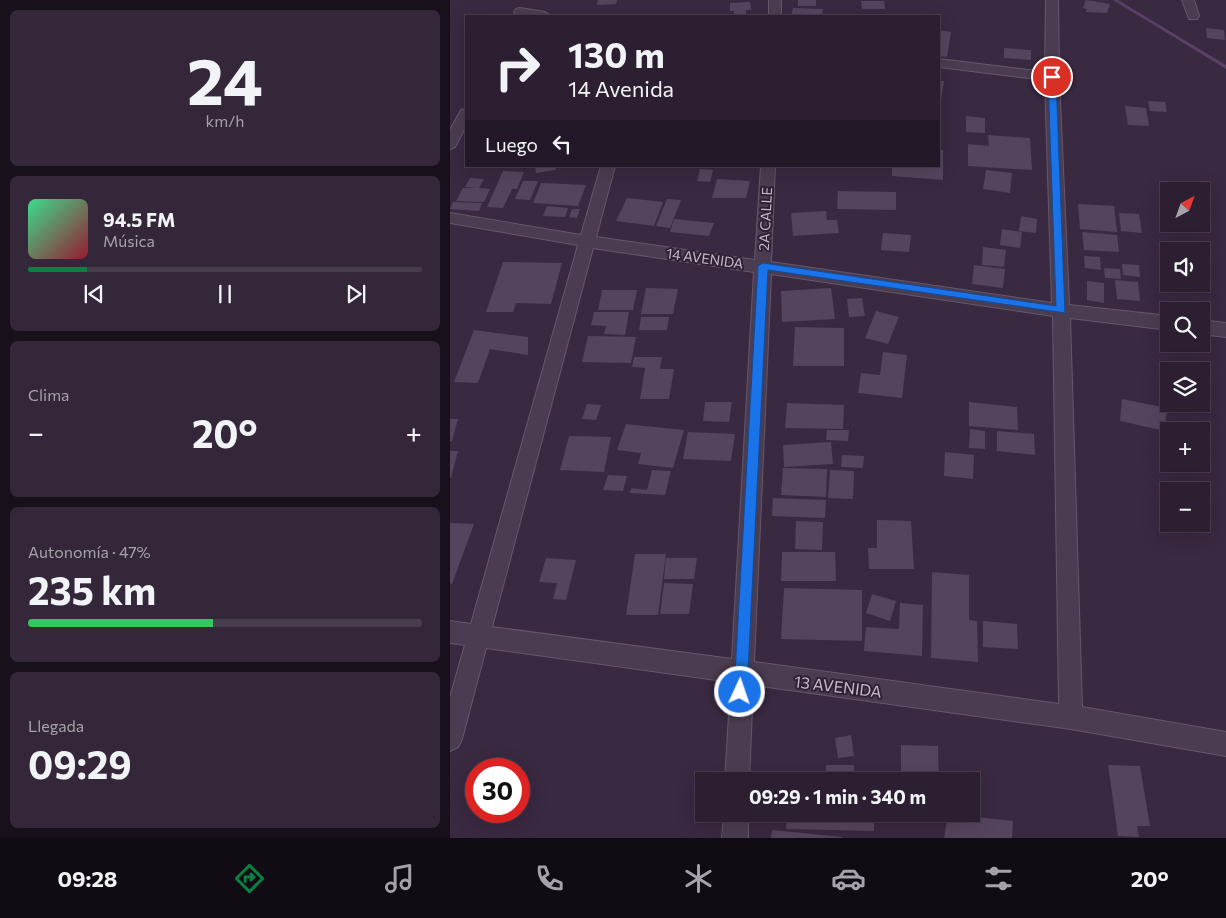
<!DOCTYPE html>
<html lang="es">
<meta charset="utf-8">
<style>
:root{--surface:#2b1f31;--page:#332739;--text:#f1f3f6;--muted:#a6a2ab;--line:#473d4d;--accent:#0b8043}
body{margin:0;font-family:Commissioner,sans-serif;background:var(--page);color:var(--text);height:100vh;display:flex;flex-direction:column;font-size:19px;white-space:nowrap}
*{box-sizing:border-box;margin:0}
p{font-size:16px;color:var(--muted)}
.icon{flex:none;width:28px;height:28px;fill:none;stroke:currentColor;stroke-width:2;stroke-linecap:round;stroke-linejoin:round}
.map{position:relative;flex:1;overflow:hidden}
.details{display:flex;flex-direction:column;gap:10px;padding:10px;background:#18111b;width:450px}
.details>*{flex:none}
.guide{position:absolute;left:15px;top:15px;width:475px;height:152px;border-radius:0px;box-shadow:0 5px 20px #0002,0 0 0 1px var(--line);background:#2b1f31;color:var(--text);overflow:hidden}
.needle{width:32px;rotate:41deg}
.buttons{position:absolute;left:710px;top:182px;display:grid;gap:10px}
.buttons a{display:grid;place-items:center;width:50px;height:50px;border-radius:0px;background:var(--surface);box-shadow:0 5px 20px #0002,0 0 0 1px var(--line);font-size:25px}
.speed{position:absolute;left:15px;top:758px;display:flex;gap:10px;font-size:25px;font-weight:700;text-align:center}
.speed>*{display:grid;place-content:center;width:65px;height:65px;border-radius:50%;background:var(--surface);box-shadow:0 5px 20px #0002,0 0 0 1px var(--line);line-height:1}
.speed .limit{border:8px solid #d22;background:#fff;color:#111}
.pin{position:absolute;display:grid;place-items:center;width:42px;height:42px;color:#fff;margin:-21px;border:2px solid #fff;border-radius:50%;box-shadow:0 1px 5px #0007}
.me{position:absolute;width:55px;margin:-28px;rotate:3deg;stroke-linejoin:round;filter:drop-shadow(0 0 4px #0008)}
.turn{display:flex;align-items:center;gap:18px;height:105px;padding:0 20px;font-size:22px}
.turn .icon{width:65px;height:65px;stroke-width:2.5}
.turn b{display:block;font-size:35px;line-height:42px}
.then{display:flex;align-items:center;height:48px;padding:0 20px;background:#0003;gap:10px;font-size:19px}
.big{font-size:38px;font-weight:700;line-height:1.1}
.details .widget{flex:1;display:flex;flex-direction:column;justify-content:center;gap:8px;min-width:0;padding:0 18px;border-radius:8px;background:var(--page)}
.details .dial{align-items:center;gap:0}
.dial b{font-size:65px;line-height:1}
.song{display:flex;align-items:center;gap:15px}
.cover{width:60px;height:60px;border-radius:8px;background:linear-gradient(135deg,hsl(150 70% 55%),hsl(350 70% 35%))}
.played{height:5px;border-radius:2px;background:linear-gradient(90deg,var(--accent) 15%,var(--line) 15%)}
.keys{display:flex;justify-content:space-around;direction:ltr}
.heat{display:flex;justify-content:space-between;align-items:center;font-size:28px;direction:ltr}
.charge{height:8px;border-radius:4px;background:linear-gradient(90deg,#34c759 47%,var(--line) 0)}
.trip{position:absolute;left:245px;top:772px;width:285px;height:50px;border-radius:0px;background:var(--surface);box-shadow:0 5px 20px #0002,0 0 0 1px var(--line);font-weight:700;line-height:50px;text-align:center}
.tab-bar{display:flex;height:80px;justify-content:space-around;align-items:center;background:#110c14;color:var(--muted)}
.tab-bar .icon{width:35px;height:35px}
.tab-bar .on{color:var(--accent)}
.tab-bar b{font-size:22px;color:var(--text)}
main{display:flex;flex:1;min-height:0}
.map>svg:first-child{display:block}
</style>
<main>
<section class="details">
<div class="widget dial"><b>24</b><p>km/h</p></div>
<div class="widget">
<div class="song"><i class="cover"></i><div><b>94.5 FM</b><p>Música</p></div></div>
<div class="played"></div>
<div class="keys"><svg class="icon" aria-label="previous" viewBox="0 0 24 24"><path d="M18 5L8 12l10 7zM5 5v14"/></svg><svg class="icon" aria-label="pause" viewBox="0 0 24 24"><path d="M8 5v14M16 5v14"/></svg><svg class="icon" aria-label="next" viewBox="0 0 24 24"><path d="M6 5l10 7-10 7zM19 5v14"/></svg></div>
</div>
<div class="widget"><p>Clima</p>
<div class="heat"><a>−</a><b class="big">20°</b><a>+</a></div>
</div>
<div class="widget"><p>Autonomía · 47%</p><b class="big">235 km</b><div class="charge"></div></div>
<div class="widget"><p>Llegada</p><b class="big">09:29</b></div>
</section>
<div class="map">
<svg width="776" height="838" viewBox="0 0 776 838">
<rect width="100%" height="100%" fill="#392941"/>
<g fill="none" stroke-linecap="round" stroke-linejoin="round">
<path fill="#5a3f66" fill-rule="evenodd" d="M663,0h5l108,65v4z"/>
</g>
<g fill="#55445e">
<path d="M148,0h19l-1,4 -19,1z"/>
<rect x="348" y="0" width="18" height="6"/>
<path d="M636,0l24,4 -3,9 -21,-1 1,-3 -4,-1z"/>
<path d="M411,1h23l1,8h-23z"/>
<path d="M300,2l1,8h-5v6h-12v-5h-4v-8z"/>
<path d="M343,8l30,1 -1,7h-31z"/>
<path d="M756,28l18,2 1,10 -18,-2z"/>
<path d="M489,30l12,2 -4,25 -8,-1z"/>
<path d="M554,48l27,2v10l-27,-2z"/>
<path d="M489,81h5l-4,25h-1z"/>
<path d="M698,101l17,1 2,10 -17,-1z"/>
<path d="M675,106l21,2 3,18 -21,-1z"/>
<path d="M516,116l19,2v15l-19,-1z"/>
<path d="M538,135l42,3 2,32 -64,-4v-22l21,2z"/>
<path d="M489,150h4v30l-51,-4v-10h47z"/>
<path d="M85,166h20l1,4 -20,3z"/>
<path d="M250,169l13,1 -3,12 -13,-1z"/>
<path d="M536,170l26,3 -2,20 -27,-4z"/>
<path d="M53,171l21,1 -7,17h-5l-9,19 -16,-1z"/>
<path d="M20,178l14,1 -5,9 11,1 -6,13 -28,-1 7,-13h13l-11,-1z"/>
<path d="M267,179l33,2 -4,17h-34z"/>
<path d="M73,181h15l-8,19 -15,-1z"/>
<path d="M91,183l45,2 -8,21 -45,-3z"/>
<path d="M388,191l58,1v18l-59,-1z"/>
<path d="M177,198l36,4 -9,24 -38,-5z"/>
<path d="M217,199l14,1 -11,28 -14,-2z"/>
<path d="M3,202l29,1 -3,8 -29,-2z"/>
<path d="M628,204l36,2 3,26 -37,-3z"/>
<path d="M97,206l21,2 -3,9 -22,-1z"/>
<path d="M122,209h8l-3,9 -8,-1z"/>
<path d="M376,211l1,9h10l2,13 -46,3 -2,-23z"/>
<path d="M669,213l20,1 3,19 -21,-2z"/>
<path d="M571,216l16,3 -1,14 -17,-2z"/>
<path d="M224,219l40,4 -5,13 -39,-4z"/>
<path d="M552,229l20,3 -2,16 -20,-3z"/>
<path d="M632,232l35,3 2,17 -35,-2z"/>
<path d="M433,233l28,2 -2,17 -28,-2z"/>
<path d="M533,247l23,3 -2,17 -22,-2z"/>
<path d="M634,256l16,1 1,13 -16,-2z"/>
<path d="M53,262l59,1 -11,41 -35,-1 -3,9h-27z"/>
<path d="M672,264l17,1 1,12 -17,-2z"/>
<path d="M524,265l31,4 -2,19 -31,-4z"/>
<path d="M654,268l16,1 1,10 -16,-1z"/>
<path d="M665,280l23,2 2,19 -23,-2z"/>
<path d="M637,281l17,2v20l-17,-3z"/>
<path d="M196,288l32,1 -5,25h-32z"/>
<path d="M381,288l4,31 -53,3 -1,-31z"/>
<path d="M152,290h35l-4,20h-35z"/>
<path d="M412,298l3,18 -16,1 -2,-18z"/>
<path d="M426,311l23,6 -11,27 -23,-6z"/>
<path d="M144,312h35l-4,23 -21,-1 2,-8 -15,-1z"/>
<path d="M191,317h28l-2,13h-28z"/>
<path d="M345,327l49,1v38h-51z"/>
<path d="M24,330l54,7v18l-38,-6 -12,34 -24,-1z"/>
<path d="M138,336l48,1 -5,26 -49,-1z"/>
<path d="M433,352l24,3 -5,43 -44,-5 3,-20 19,2z"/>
<path d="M184,357h28l-2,12h14l-5,30h-29l5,-31 -13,-1z"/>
<path d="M672,399l45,9 -2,23 -45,-10z"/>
<path d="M255,402h27l-3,20 -26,-1z"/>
<path d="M519,402l48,5 1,23 -49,-4z"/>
<path d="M337,403l57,2 -1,24 -58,-1z"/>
<path d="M137,404l14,1 -5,15 -14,-1z"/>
<path d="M0,419h8l-6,22h-2z"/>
<path d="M176,424l58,6 -11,38 -35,-4 3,-11 -24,-3z"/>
<path d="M520,429l15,2v18l-16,-1z"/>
<path d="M377,430h22l-1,11 -22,-1z"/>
<path d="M547,431l37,3 1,21 -38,-4z"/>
<path d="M238,432l47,2 -4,27 -48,-2z"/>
<path d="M119,436l42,1 -7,35 -44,-2z"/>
<path d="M381,442l2,22 -49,3 -1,-22z"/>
<path d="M0,451h8l-7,27h-1z"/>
<path d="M495,452l29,3 -1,24 -29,-3z"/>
<path d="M392,455l22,1 -1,12 -22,-1z"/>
<path d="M333,468l44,1 -1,28 -45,-2z"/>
<path d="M202,470l19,1 -6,24 -35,-2 1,-5 16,2z"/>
<path d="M380,470l24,1 -1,28 -25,-1z"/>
<path d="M158,475l19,1 -4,15 -20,-1z"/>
<path d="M323,498l53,2 -1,18 -53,-2z"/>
<path d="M427,520l34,1 3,48h-45l-1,-21h9z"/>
<path d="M346,521l27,1 -1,28 -27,-1z"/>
<path d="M0,523l24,1 -22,60 -2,-1z"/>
<path d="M332,552h53l1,29h-55z"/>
<path d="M185,554h31l-8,61h-32z"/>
<path d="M96,558l30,2 -10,40 -13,-1 4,-16 -18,-1z"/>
<path d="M216,558h31l-3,21h-30z"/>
<path d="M482,572l37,3v45l8,1 1,41 -47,-4z"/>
<path d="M214,583l29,1 -4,30h-29z"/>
<path d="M334,588l78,2v51l-81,-2z"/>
<path d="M422,594l24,7 -6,20 -24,-8z"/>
<path d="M450,603l23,2 -1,51 -58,-5 2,-24 33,2z"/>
<path d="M533,621l34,3 1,25 -35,-2z"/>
<path d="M401,735l3,21 -16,2 -3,-20z"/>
<path d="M451,745l37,1 1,35h-38z"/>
<rect x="376" y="765" width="28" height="16"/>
<path d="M658,765l32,1 10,60h-13l2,11 -21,-1z"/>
<path d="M521,806l6,1 -1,10 37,4 -1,17h-68l4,-24h23z"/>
<path d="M337,814h87v17l-88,-2z"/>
<path d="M322,830l70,7v1h-71z"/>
</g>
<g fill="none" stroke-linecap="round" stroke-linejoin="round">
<g stroke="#66586b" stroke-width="2">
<g id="street">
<rect x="319" y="0" width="12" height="16"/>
<path d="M596,0h12l1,77 10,228 100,11v14l-99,-12 12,389 144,25v24l-155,-27 -318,-44 -4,96h-24l6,-99 -245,-34 -24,91 -4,8 -8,4v-54l15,-52 -15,-2v-22l21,3 107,-379 -128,-22v-10l131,22 20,-69h14l-19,71 159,23 6,-94h14l-4,96 281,41 -7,-223 -106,-13v-8l106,13zM143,248l161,24 -22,387 -240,-32zM321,274l282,42 6,388 -305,-42z"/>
<path d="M732,0h12l5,16 -2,3h-8z"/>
<path d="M70,8l25,4 6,4 -35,-1 -2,-3 2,-3z"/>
<path d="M16,109v17l-11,21 -5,2v-19l11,-20z"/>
<path d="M751,320l25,3v14l-25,-3z"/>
<path d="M274,814h24v24h-26z"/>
</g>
</g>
<use href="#street" fill="#4b3d51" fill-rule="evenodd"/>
</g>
<path fill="#1a73e8" stroke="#114b97" d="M602,74l4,3 9,236 -297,-43 -21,422 -2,5 -5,2 -4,-2 -2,-5 24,-426 5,-3 293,43 -8,-229z"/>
<g text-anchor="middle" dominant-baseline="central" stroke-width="4" stroke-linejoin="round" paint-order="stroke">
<g font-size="14" fill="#c6bacb" stroke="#302236">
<text transform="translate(315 219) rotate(-87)">2A CALLE</text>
<text transform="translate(255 258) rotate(8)">14 AVENIDA</text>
</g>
<g font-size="16" fill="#c6bacb" stroke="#302236">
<text transform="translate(388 686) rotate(7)">13 AVENIDA</text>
</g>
</g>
</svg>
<div class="buttons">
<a><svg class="needle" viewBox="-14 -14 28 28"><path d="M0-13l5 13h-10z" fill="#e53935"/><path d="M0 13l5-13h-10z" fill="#a6a2ab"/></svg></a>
<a><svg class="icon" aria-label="sound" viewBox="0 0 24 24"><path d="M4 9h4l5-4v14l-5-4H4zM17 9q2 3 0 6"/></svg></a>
<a><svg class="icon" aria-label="search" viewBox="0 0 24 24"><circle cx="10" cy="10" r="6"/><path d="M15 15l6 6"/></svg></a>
<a><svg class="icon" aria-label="layers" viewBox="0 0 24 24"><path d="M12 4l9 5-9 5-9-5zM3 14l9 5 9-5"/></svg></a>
<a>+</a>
<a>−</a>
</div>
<div class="speed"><div class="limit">30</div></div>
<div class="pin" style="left:602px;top:77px;background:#d93025"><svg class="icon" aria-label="arrive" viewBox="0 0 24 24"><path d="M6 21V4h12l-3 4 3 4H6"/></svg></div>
<svg class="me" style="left:290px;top:692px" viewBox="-20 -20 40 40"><circle r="17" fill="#1a73e8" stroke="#fff" stroke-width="3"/><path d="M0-11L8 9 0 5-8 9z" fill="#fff"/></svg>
<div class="trip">09:29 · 1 min · 340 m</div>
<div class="guide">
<div class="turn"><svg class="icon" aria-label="right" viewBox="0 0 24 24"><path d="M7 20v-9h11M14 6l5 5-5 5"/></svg><div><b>130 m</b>14 Avenida</div></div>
<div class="then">Luego<svg class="icon" aria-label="left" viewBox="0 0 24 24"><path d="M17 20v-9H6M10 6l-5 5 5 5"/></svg></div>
</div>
</div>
</main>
<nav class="tab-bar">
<b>09:28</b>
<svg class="icon on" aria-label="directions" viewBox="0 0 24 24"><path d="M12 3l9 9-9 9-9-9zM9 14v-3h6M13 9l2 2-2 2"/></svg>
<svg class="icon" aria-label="music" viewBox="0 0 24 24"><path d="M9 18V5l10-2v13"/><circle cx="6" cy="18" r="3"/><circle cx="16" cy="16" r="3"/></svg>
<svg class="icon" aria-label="phone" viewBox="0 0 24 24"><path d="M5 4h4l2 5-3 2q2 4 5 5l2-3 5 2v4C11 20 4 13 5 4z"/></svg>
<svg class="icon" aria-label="climate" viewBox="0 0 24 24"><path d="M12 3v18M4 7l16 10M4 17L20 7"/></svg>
<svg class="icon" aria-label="car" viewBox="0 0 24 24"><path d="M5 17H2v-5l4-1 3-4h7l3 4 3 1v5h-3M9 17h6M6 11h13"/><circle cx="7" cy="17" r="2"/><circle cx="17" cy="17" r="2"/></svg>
<svg class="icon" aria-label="filters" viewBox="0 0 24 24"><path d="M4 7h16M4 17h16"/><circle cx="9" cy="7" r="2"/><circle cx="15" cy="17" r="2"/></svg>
<b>20°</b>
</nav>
